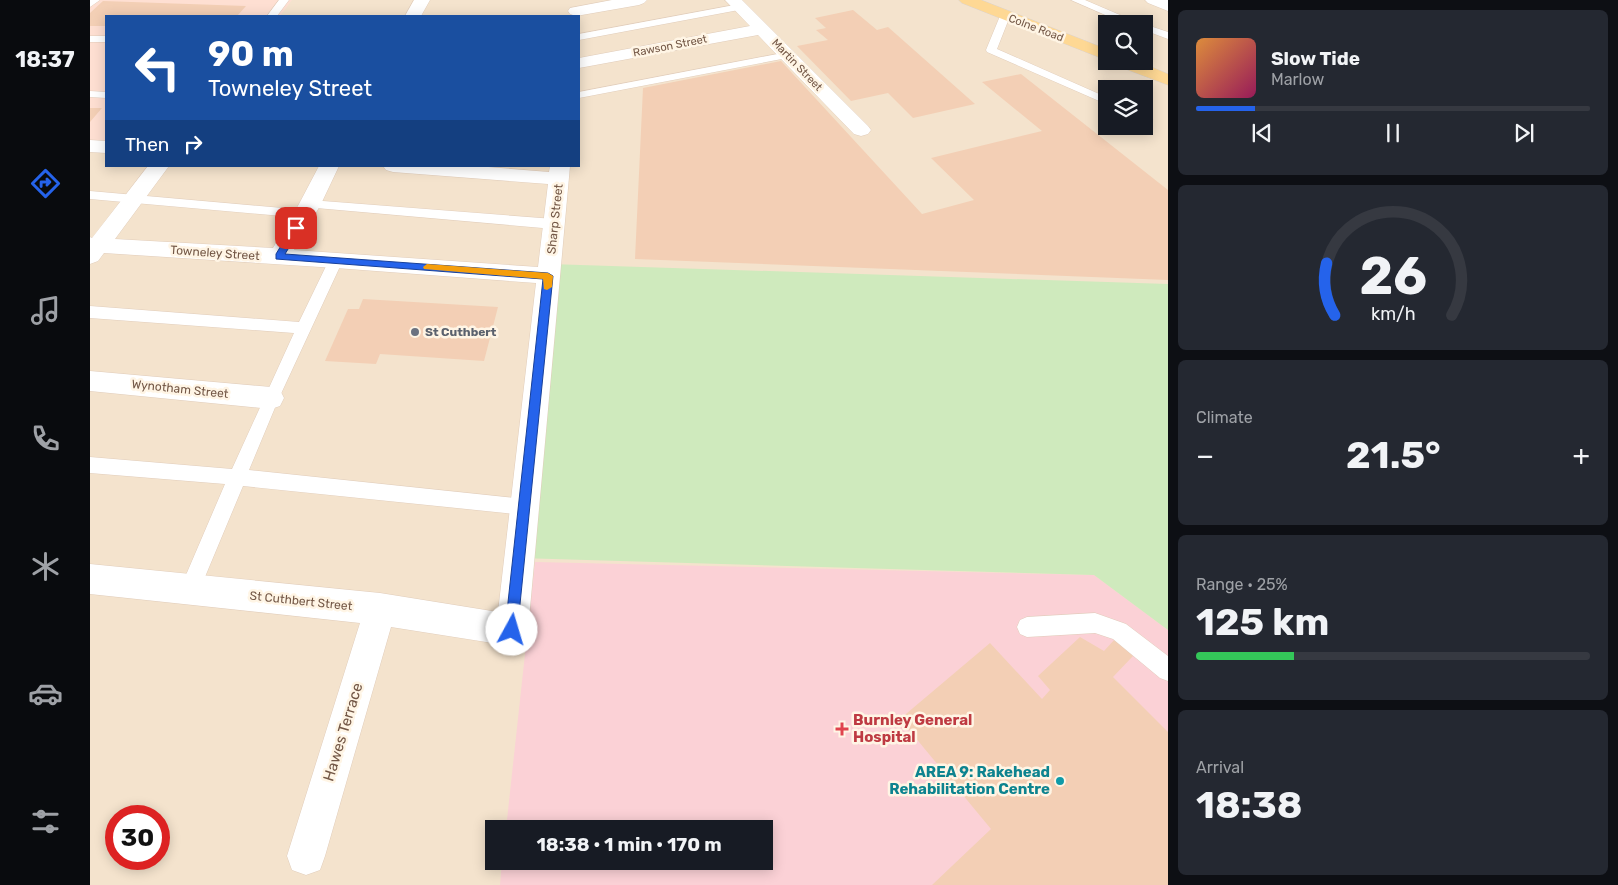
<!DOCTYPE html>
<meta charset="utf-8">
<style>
:root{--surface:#171b24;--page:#242831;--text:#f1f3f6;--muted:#9ea1a6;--line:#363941;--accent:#2563eb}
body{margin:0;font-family:Rubik,sans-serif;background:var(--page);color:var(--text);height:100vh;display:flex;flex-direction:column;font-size:19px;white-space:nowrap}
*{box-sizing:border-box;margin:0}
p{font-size:16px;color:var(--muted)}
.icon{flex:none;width:28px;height:28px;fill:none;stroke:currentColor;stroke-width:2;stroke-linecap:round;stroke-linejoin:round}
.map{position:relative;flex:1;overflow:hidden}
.side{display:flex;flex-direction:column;gap:10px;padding:10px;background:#0d0f14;width:450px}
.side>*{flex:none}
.hud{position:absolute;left:15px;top:15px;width:475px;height:152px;border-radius:0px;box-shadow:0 2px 12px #0003;background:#1a4fa0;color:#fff;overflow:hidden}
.fabs{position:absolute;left:1008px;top:15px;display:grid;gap:10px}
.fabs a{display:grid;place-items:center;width:55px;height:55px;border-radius:0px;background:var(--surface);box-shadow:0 2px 12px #0003;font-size:25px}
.speed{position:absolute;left:15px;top:805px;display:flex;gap:10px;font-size:25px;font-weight:700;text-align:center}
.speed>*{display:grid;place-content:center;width:65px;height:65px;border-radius:50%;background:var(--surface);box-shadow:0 2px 12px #0003;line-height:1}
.speed .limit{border:8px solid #d22;background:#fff;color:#111}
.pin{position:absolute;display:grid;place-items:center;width:42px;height:42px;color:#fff;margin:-21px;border-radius:10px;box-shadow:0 2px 8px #0006}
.me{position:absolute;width:55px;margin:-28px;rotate:6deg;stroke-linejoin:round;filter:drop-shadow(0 0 4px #0008)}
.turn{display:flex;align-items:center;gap:18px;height:105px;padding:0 20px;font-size:22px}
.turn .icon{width:65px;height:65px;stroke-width:2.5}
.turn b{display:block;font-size:35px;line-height:42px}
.then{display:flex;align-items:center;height:48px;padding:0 20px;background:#0003;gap:10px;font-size:19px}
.big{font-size:38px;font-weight:700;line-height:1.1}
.side .card{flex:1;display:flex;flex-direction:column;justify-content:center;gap:8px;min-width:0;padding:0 18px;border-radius:8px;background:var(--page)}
.side .dial{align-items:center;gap:0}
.dial svg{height:130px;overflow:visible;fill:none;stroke:var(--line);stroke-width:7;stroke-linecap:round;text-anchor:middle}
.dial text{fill:var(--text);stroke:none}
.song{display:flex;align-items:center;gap:15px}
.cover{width:60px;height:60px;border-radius:8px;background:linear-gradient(135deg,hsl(30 70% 55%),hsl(330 70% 35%))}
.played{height:5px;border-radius:2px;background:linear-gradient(90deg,var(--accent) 15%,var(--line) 15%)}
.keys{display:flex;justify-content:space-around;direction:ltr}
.heat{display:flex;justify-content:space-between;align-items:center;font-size:28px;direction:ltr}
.charge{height:8px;border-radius:4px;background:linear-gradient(90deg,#34c759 25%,var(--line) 0)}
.trip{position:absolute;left:395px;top:820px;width:288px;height:50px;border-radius:0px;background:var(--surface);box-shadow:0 2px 12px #0003;font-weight:700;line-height:50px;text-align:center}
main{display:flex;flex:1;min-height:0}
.tab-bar{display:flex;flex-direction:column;width:90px;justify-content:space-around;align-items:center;background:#090b0e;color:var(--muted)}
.tab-bar .icon{width:35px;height:35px}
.tab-bar .active{color:var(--accent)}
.tab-bar b{font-size:22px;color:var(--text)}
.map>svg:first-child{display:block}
</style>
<main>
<nav class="tab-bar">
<b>18:37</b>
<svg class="icon active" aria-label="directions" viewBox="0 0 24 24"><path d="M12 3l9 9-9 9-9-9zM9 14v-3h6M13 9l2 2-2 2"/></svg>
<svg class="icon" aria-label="music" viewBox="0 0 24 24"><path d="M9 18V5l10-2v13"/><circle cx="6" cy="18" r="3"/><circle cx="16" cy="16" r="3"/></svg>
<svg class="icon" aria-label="phone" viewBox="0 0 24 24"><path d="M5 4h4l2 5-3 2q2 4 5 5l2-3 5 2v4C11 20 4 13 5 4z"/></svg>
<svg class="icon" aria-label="climate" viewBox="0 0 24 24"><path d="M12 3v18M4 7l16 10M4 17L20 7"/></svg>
<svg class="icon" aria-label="car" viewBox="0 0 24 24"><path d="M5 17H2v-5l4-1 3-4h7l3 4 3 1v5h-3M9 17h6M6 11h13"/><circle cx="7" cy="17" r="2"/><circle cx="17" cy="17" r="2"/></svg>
<svg class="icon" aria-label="filters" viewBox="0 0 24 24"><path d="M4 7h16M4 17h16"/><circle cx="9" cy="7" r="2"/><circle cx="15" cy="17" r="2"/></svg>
</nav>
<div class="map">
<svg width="1078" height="885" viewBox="0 0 1078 885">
<rect width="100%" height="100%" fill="#fdf1df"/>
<path fill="#f4e3cd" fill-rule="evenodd" d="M0,0h1078v885h-1078zM16,16h473v150h-473zM1016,24h38v37h-38zM1016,89h38v37h-38zM26,816h43v43h-43zM404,829h270v32h-270z"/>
<path fill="#fedfd2" d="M0,0h202l-12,16h-174v127l-16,-1z"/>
<path fill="#fbd1d6" d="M445,562l559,13 74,55v255h-668l2,-24h262v-32h-258z"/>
<path fill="#cfeabd" d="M460,264l618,20v346l-74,-55 -575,-17z"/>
<g fill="#f3cfb5">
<path d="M13,1l143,5 -9,10h-131v10h-16v-13z"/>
<path d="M763,10l24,20 11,-3 87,77 -62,14 -25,-25 -37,8 -54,-55 31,-6 -12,-10 10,-2 -11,-10z"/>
<path d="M691,61l141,153 52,-14 -43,-42 111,-27 -60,-49 39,-8 147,116v90l-533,-21 8,-171z"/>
<path d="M0,108h12l-12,14z"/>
<path d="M273,299l135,8 -14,54 -104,-7 -4,10 -51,-3 23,-52h11z"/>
<path d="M990,637l24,14 11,-12 18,17 -20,21 55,55v153h-236l59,-56 -91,-110 90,-76 52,56 8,-9 -12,-14z"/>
</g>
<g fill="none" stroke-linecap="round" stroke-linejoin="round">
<g stroke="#e1cdbb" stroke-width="1">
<g id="lane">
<path d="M0,0h10l-10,7z"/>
<path d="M189,0h10l-12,16h-10z"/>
<path d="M981,0h14l56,24h-15z"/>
<path d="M650,4l5,3 -1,2 -165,31v-6z"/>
<path d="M915,13l5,3 -13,33 109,48v7l-119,-52 -1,-2 14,-34z"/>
<path d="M1054,24l24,8v7l-24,-9z"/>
<rect x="0" y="36" width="16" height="6"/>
<path d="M698,52l5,3 -1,2 -213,41v-6z"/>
<path d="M0,91l16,1v6l-16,-1z"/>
<path d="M1054,114l9,5 -2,3h-7z"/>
<path d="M0,191l215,19 5,1 2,3 -2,3 -5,1 -215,-19z"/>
<path d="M220,200l244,19 5,2 2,3 -2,3 -5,2 -249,-22 -2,-3 2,-3z"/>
<path d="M246,255l5,1 2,4 -64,138 -30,72 276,29 7,2 2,6 -2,6 -7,2 -282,-29 -46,110 -7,3 -7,-3 -3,-7 45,-105 -135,-11v-16l142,12 62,-136 -204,-15v-12l209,16 30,-62 2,-4z"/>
<path d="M1005,613l31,11 42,32v25l-8,-3 -47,-39 -18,-6 -68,4 -7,-3 -3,-7 3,-7 7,-3z"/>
</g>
</g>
<g stroke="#e1cdbb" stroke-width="1">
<g id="street">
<path d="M324,0h16l-9,16h-16z"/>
<path d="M522,0h35l-3,3 -5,2 -63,11 -6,-2 -2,-3 2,-3z"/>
<path d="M635,0h17l126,126 3,4 -3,4 -7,2 -7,-2 -96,-99 -179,33v-10l171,-32z"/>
<path d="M1055,0h23v11l-20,-8z"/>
<path d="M0,140l16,1v12l-16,-1z"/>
<path d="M58,166h21l-54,73 158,9 26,-44 20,-38h20l-18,38 -27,46 244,17 10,-83 -155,-12 -7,-2 -3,-4h93l73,6 1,-6h20l-42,464 -4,12 -12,4 -121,-19 -66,229 -5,14 -14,5 -14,-5 -5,-14 73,-233 -270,-29v-30l290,29 118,19 38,-329 -200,-15 -232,-15 -6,8 -8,3v-27l2,1z"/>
<path d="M0,371l181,16 9,3 4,8 -4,8 -9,3 -181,-18z"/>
</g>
</g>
<g stroke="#dbd3cf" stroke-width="1">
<g id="primary">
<path d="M869,0h22l125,49v11l-144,-57z"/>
<path d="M1023,61h24l31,13v11l-53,-20z"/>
</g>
</g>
<use href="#lane" fill="#fff" fill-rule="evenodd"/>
<use href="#street" fill="#fff" fill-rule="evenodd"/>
<use href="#primary" fill="#fed894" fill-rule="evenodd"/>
</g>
<path fill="#2563eb" stroke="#184099" d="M206,225l5,3 -16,26 263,19 5,3 -36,358 -5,2 -5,-2 -2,-4 38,-351 -267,-20v-5l17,-28z"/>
<path fill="#f59e0b" d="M337,264l121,9 5,3 -1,11 -5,3 -3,-1 -1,-10 -119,-10 -1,-2z"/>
<circle fill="#6b7280" stroke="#fff5e5" stroke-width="2" cx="325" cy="332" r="5"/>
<path fill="#e0444e" stroke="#fff5e5" stroke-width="2" d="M749.5 721.5h5v5h5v5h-5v5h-5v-5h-5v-5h5z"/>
<circle fill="#0f9aa8" stroke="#fff5e5" stroke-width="2" cx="970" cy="781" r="5"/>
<g text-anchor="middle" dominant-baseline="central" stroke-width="5" stroke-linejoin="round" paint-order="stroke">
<g font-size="11" fill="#735746" stroke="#fff5e5">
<text transform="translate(946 28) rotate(21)">Colne Road</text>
<text transform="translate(580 46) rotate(-11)">Rawson Street</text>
<text transform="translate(707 65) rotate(46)">Martin Street</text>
</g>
<g font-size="12" fill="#735746" stroke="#fff5e5">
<text transform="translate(465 219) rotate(-84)">Sharp Street</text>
<text transform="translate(125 253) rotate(4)">Towneley Street</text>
<text transform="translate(90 389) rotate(6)">Wynotham Street</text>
<text transform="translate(211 601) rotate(6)">St Cuthbert Street</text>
</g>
<g font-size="12" font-weight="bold" fill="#5b616d" stroke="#fff5e5" text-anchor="start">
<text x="335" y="332">St Cuthbert</text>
</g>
<g font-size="15" font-weight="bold" fill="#be3a42" stroke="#fff5e5" text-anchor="start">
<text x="763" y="720">Burnley General<tspan x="763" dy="17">Hospital</tspan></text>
</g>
<g font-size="15" fill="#735746" stroke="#fff5e5">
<text transform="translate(253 732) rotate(-73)">Hawes Terrace</text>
</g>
<g font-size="15" font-weight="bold" fill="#0d838f" stroke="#fff5e5" text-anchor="end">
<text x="960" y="772">AREA 9: Rakehead<tspan x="960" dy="17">Rehabilitation Centre</tspan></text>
</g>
</g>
</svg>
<div class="fabs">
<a><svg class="icon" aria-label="search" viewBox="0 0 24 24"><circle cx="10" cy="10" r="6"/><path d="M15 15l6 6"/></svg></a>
<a><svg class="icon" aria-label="layers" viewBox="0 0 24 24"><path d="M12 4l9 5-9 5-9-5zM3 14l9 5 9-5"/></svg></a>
</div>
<div class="speed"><div class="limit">30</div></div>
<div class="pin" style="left:206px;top:228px;background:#d93025"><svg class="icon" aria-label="arrive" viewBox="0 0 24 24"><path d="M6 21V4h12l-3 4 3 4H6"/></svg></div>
<svg class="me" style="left:422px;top:630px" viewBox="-20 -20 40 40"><circle r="19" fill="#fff"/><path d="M0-13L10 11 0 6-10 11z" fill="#2563eb"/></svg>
<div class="trip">18:38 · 1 min · 170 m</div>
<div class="hud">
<div class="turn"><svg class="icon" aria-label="left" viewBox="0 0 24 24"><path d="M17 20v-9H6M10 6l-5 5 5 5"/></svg><div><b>90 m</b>Towneley Street</div></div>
<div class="then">Then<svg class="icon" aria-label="right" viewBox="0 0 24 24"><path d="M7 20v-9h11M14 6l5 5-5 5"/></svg></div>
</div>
</div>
<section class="side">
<div class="card">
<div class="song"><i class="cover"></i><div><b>Slow Tide</b><p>Marlow</p></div></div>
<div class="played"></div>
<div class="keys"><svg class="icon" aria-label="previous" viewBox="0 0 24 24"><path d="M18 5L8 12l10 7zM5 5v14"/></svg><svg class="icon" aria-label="pause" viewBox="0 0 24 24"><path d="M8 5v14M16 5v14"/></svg><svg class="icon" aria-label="next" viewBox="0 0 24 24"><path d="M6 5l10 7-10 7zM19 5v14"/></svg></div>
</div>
<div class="card dial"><svg viewBox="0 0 100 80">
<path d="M14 69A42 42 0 1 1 86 69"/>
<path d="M14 69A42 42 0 0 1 9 37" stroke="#2563eb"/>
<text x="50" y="56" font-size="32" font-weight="700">26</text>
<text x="50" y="72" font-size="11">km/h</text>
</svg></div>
<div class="card"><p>Climate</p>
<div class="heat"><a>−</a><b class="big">21.5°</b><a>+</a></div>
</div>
<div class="card"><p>Range · 25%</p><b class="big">125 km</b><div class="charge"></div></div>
<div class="card"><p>Arrival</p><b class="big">18:38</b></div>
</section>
</main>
